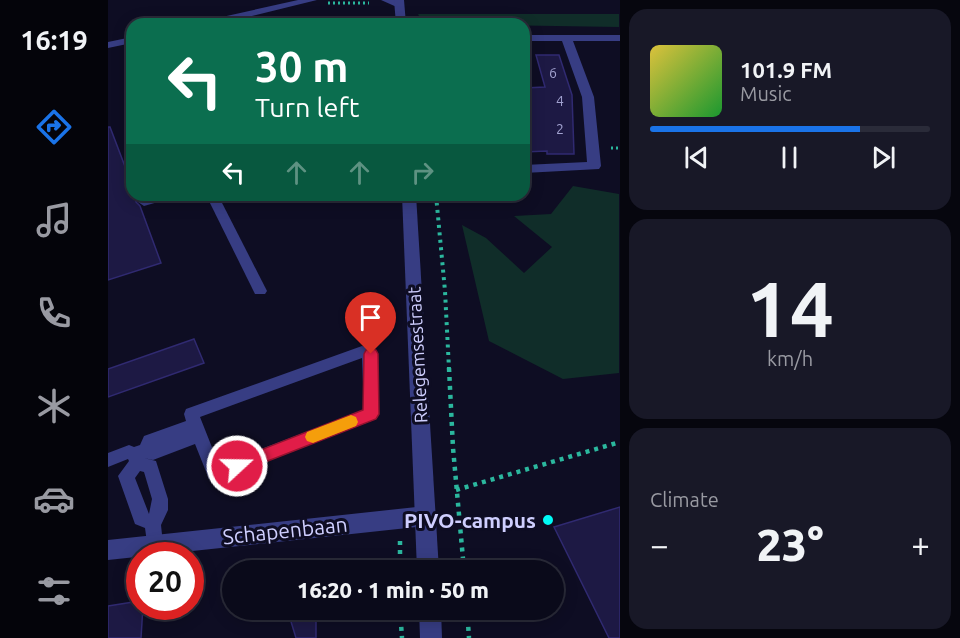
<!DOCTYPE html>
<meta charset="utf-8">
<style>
:root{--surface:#0a0a1a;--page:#181827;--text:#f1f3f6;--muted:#999aa2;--line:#2a2b39;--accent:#1a73e8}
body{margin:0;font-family:Ubuntu,sans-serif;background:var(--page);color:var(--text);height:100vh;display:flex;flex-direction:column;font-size:22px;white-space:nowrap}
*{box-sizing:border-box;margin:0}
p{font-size:20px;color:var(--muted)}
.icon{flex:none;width:33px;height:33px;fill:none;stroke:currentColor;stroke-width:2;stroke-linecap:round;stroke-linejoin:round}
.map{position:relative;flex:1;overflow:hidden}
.panel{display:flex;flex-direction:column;gap:9px;padding:9px;background:#06060e;width:340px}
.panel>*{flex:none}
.banner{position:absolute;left:18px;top:18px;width:404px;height:183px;border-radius:18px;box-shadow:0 3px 15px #0003,0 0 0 2px var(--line);background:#0b6e4f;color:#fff;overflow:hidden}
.speed{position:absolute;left:18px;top:542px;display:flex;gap:12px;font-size:30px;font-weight:700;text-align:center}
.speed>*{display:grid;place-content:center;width:78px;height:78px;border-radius:50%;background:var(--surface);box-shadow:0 3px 15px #0003,0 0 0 2px var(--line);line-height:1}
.speed .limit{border:9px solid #d22;background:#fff;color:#111}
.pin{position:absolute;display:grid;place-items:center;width:51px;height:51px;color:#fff;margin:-62px -26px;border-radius:50% 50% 50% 0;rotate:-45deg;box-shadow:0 0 6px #0007}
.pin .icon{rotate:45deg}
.me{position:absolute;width:66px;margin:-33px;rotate:69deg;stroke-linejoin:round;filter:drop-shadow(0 0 4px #0008)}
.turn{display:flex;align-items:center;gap:21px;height:126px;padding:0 30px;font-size:27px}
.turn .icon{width:78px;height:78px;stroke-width:2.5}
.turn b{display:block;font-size:42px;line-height:51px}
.lanes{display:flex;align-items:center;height:57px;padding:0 30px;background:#0003;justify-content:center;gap:30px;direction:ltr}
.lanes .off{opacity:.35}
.big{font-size:45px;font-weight:800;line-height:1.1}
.panel .widget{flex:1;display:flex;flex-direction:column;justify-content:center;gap:9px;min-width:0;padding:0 21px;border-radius:18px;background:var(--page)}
.panel .dial{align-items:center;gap:0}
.dial b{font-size:78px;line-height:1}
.song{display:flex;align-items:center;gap:18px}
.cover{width:72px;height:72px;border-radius:9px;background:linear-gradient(135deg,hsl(50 70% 55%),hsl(130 70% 35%))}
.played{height:6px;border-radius:3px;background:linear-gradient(90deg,var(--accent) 75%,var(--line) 75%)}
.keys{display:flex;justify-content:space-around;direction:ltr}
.heat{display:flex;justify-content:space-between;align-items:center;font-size:33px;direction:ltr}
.trip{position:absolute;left:114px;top:560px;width:342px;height:60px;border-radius:30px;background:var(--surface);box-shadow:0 3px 15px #0003,0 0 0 2px var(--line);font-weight:800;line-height:60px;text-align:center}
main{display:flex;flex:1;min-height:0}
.menu{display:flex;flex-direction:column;width:108px;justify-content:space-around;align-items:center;background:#04040a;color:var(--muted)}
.menu .icon{width:42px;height:42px}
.menu .on{color:var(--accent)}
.menu b{font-size:27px;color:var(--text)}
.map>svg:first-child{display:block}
</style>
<main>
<nav class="menu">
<b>16:19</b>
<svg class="icon on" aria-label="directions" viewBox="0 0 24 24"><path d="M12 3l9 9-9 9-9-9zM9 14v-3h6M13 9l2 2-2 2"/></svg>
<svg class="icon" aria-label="music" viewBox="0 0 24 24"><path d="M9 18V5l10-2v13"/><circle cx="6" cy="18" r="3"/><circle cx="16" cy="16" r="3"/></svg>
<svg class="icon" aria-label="phone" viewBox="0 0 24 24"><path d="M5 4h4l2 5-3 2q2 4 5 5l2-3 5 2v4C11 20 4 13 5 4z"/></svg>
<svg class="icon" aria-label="climate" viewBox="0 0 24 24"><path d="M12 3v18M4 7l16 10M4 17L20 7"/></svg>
<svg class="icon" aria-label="car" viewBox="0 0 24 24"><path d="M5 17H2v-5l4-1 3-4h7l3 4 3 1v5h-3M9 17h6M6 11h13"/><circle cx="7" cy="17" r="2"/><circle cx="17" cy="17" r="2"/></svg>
<svg class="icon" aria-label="filters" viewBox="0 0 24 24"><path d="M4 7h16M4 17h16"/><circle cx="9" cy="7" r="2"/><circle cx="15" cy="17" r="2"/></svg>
</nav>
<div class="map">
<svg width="512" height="638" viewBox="0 0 512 638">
<rect width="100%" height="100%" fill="#0e0d23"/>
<g fill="#102d29">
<path d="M310,14h201v13l-196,-3z"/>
<path d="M465,186l46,8v179l-56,6 -74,-38 -27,-116 24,13 38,35 28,-26 -38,-31 37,-2z"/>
</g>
<g fill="#1d1944" stroke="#302a71" stroke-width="1.5">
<path d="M428,55h23l13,40 2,59h-27v-3l-23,1v-64l21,-1z"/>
<path d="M0,127h2l22,58v10h4v7l4,4 21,57 -53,17z"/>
<path d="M86,339l10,24 -96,34v-28z"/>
<path d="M512,507v131h-11l-55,-111z"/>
<path d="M250,562l8,8h-55z"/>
<path d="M32,601v5h3l-2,32h-33v-32z"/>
<path d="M143,609h119v4l-54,2v23h-20l-7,-23 -38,1z"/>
</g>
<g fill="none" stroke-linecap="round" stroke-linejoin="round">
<g stroke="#2bb79e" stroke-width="3" stroke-dasharray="2 3" stroke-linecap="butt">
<path d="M220,3h41"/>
<path d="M503,148h9"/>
</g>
<path stroke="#2bb79e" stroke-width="4" stroke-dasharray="3 4.5" stroke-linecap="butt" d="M328,195l9,96 4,78"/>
<g stroke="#2bb79e" stroke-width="4.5" stroke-dasharray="4 5" stroke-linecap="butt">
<path d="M341,368l4,80 11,122"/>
<path d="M348,490l164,-48"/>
<path d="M292,541v29"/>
<path d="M292,609l2,29"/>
<path d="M359,609l2,29"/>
</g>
<g fill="#373d83" fill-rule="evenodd">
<path d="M47,195h19l-2,3 -28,8 -6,-4 2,-3z"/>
<path d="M98,195h12l49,96 -2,3h-10z"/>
<path d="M254,346l14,4 2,4v60l-2,5 -161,62 -6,-2 -14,-35 -42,16 -9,-2 12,3 12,38v11l-7,15 2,19 -3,6 -6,2 -6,-2 -3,-22 -10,-4 -17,-48 11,-15 -1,-2 -20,8v-14l21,-8 5,2 6,-2 4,-9 42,-15 -2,-7 2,-5zM254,358l2,52 -145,55 -19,-48zM32,471l4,1 8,27 -3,15 -14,-36z"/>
</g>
<g fill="#373d83" fill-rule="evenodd">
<path d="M190,0h19l-98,24h-20l5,-3z"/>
<path d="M273,0h14l9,5 -5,3z"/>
<path d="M416,35h96v6h-47l21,56 7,69 -2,3 -75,4v-8l63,-3 -5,-65 -20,-56h-38z"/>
<path d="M24,37v6l-24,5v-6z"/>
<path d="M318,506l7,3 3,7 -3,7 -7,3 -318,34v-20z"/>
</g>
<g fill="#373d83" fill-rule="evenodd">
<path d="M286,0h10l2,24h-10z"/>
<path d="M294,195h14l23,375h-22z"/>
<path d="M311,609h22l1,29h-22z"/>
</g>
</g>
<path fill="#e11d48" stroke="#92132f" stroke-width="1.5" d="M263,348l5,2 2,4 1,60 -3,5 -139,54 -5,-2 -3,-5 3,-5 131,-51 1,-56 2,-4z"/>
<path fill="#f59e0b" d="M243,415l5,2 2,5 -2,4 -43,17 -6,-2 -2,-4 2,-5z"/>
<circle fill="#00faf6" stroke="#0e0d23" stroke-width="2" cx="440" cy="520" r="6"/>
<g text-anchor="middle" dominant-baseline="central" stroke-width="6" stroke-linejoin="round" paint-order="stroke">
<g font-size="14" fill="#a2a2d0">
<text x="445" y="73">6</text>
<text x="452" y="101">4</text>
<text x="452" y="129">2</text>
</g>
<g font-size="18" fill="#cfcfff" stroke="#0e0d23">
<text transform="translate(309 355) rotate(-93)">Relegemsestraat</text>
</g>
<g font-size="21" font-weight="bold" fill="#cfcfff" stroke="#0e0d23" text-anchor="end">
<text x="428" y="520">PIVO-campus</text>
</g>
<g font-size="21" fill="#cfcfff" stroke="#0e0d23">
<text transform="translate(177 530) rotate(-6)">Schapenbaan</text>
</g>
</g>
</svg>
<div class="speed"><div class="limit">20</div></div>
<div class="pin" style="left:263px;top:354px;background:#d93025"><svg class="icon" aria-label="arrive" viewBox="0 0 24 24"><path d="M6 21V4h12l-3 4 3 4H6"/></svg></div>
<svg class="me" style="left:129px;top:466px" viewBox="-20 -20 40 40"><circle r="17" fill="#e11d48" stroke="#fff" stroke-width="3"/><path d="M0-11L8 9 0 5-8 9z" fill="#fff"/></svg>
<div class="trip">16:20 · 1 min · 50 m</div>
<div class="banner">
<div class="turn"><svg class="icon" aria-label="left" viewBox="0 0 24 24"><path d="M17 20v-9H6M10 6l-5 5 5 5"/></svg><div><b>30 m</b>Turn left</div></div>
<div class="lanes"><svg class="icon" aria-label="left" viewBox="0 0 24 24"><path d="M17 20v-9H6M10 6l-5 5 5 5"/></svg><svg class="icon off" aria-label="ahead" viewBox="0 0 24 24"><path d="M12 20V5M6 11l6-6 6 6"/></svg><svg class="icon off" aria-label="ahead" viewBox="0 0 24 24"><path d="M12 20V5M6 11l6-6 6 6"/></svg><svg class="icon off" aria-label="right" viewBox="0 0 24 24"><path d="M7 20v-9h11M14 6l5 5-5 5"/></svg></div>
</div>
</div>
<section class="panel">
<div class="widget">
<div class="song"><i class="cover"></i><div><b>101.9 FM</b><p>Music</p></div></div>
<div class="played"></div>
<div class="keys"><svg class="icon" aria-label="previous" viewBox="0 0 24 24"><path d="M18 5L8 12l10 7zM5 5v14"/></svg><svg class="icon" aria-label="pause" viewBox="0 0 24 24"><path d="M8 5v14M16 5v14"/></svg><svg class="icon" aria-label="next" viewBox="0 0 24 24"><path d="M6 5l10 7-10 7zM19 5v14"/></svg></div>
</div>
<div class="widget dial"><b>14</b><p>km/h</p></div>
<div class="widget"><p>Climate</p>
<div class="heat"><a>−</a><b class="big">23°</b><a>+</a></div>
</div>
</section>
</main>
